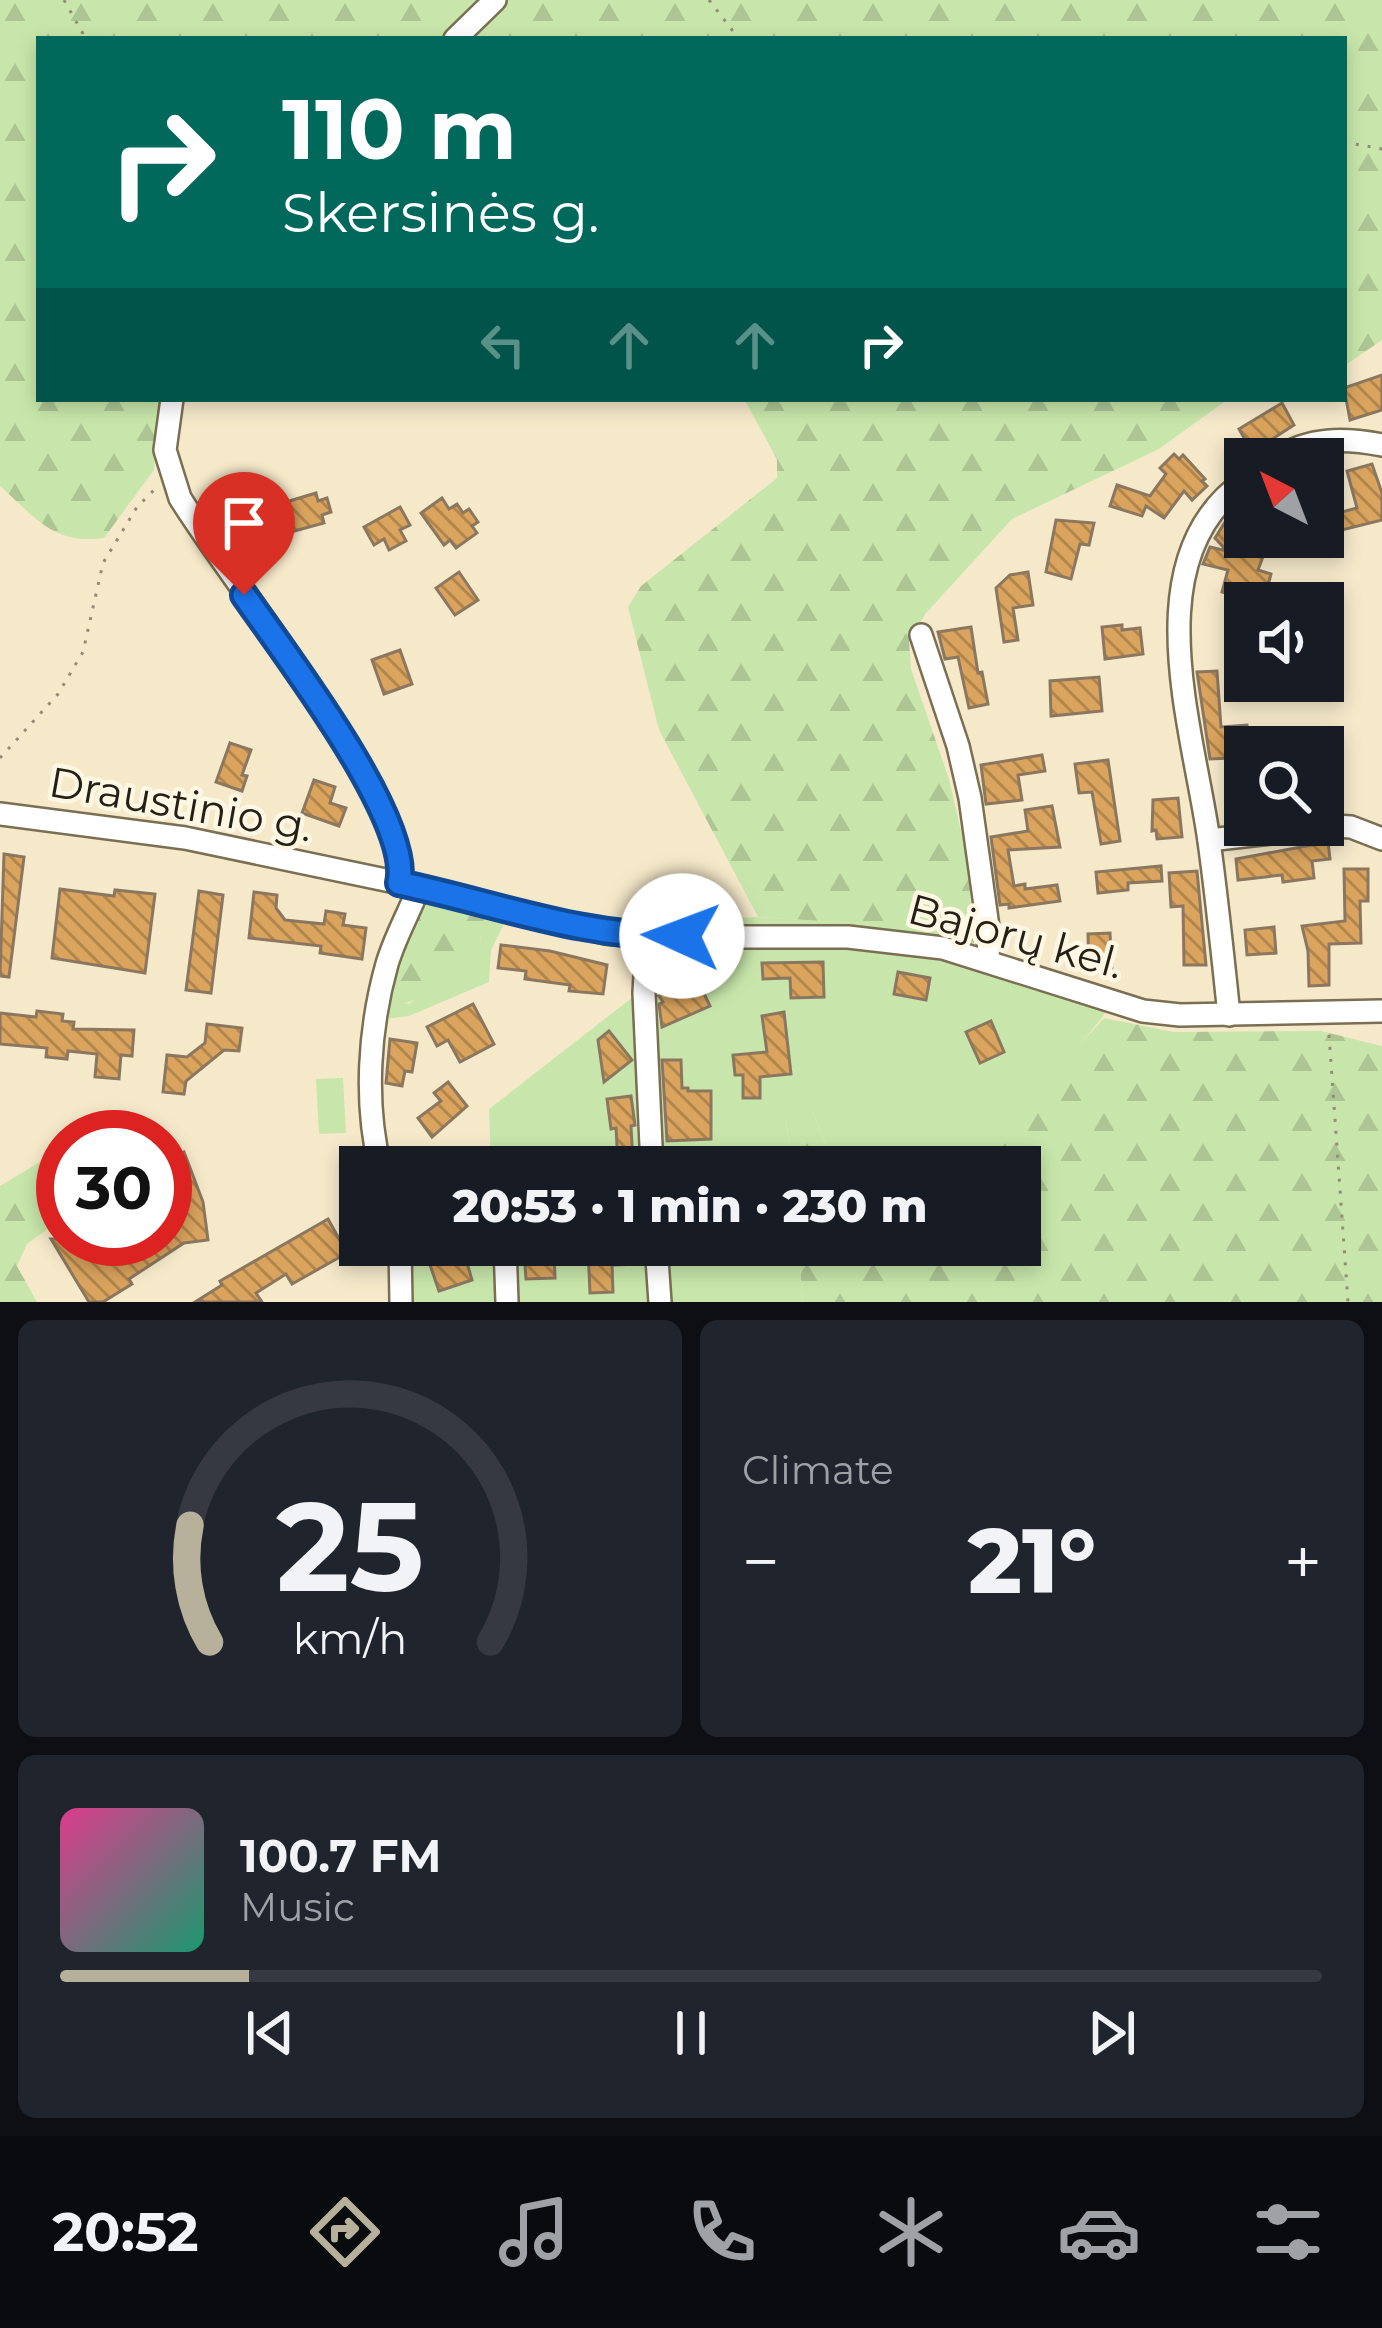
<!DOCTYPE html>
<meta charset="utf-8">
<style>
:root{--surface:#171b24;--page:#20242c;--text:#f1f3f6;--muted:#9ea1a6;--line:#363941;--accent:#b7b19c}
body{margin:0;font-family:Montserrat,sans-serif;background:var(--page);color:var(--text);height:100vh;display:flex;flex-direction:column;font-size:45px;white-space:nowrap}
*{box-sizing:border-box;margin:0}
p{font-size:39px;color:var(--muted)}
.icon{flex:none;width:66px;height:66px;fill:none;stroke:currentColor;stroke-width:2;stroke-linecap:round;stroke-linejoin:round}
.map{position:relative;height:1302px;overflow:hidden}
.side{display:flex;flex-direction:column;gap:18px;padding:18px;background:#0d0f14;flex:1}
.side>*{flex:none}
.banner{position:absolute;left:36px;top:36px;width:1311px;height:366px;border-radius:0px;box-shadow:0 6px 18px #0003;background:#00695c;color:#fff;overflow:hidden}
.needle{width:78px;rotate:318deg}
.controls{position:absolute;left:1224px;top:438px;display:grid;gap:24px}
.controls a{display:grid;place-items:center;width:120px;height:120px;border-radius:0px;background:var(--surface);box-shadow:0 6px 18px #0003;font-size:60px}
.speed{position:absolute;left:36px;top:1110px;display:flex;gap:24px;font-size:60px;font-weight:700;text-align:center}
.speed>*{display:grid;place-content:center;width:156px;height:156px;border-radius:50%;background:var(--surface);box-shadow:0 6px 18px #0003;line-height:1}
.speed .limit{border:18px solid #d22;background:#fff;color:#111}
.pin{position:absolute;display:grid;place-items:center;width:102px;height:102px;color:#fff;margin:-123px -51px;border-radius:50% 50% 50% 0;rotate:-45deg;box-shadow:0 0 12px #0007}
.pin .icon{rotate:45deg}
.me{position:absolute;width:132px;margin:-66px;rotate:272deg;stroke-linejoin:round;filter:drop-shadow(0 0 9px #0008)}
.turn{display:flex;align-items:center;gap:42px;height:252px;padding:0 48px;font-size:54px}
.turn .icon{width:156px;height:156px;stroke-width:2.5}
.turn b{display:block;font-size:84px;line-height:102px}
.lanes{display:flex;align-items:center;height:114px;padding:0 48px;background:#0003;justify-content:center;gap:60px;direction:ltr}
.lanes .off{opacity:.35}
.big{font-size:90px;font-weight:800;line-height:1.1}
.side .card{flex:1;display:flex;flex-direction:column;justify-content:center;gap:18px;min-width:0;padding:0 42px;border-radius:18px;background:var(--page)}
.side .dial{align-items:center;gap:0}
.dial svg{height:312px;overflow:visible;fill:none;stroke:var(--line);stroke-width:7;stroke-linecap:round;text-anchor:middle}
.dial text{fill:var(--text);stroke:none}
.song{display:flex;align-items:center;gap:36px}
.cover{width:144px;height:144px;border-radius:18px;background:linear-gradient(135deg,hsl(330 70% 55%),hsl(160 70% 35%))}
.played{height:12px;border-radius:6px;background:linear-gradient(90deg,var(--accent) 15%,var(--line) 15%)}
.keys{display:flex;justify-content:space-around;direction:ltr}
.heat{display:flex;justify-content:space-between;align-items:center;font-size:66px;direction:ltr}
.side .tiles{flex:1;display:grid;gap:18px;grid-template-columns:1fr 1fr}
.card:last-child{grid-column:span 2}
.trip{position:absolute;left:339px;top:1146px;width:702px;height:120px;border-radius:0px;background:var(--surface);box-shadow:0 6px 18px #0003;font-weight:800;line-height:120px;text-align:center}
.tabs{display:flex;height:192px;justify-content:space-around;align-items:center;background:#090b0e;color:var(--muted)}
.tabs .icon{width:84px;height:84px}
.tabs .selected{color:var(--accent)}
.tabs b{font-size:54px;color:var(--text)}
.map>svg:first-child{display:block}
</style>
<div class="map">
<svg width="1382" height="1302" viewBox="0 0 1382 1302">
<defs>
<pattern id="forest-firs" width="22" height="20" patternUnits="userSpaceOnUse" patternTransform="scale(3)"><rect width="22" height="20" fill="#c8e6ab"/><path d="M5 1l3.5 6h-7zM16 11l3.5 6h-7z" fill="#acc592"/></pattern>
<pattern id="building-back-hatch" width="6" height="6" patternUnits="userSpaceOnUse" patternTransform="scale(3)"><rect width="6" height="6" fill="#daa45e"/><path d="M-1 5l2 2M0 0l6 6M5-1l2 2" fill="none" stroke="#b1854c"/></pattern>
</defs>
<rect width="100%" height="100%" fill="#f6e9ca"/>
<g fill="#c8e6ab">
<path d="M485,911l20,11 -14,28 -2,32 -80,34 -24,3 3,-19 21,4 42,-33 30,-31 -3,-14z"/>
<path d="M758,917l111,7 81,13 168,56c-32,58 -109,109 -122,174h-156l-8,-8 -19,-46 -27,5 5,49h-300l-2,-58 149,-116 2,-71z"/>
<path d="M343,1078l3,55 -27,1 -3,-55z"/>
<path d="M394,1245h404l5,57h-411z"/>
</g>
<g fill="url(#forest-firs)">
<path d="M0,0h1382v340l-38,26v-327h-1305v360h120l-5,71 -50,68c-51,7 -68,-20 -104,-52z"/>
<path d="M744,399h484l-69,50 -147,70 -86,94 -17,27 2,29 38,110 18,78 7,86 -105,-19 -111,-7 -99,-187 -31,-123 13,-21 136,-108v-19z"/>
<path d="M432,901l53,10 2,6 -9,9 3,14c-20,23 -56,66 -88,65l-5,-5c6,-32 14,-82 44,-99z"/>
<path d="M1104,1018l70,14 147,-1 61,15v256h-579l-5,-57h101l9,17h16l51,-17h45v-78h-24c11,-57 71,-107 108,-149z"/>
<path d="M800,1111l13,2 19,46 8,8h-49l-5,-50z"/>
<path d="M63,1148v70l-36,26 -10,22 20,36h-37v-116z"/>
</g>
<g fill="url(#building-back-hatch)" stroke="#8b7760" stroke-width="3">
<path d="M1382,375v35l-32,10 -6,-32z"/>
<path d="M1282,403l12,22 -42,27 -13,-23z"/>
<path d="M1174,454l5,5 4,-4 22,24 -3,2 5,5 -15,14 -8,-9 -20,27 -18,-12 -4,10 -32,-10 7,-21 33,11 16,-22 -6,-6z"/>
<path d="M1372,464l10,29v27l-40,10 -4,-17 19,-5 -10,-37z"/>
<path d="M262,478l24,24 30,-9 2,8 9,-3 4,14 -9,3 2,8 -48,13 5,8 -12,8 -13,-18 5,-4 -25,-26z"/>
<path d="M442,498l7,11 8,-5 6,9 6,-4 9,13 -6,4 5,7 -21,15 -6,-8 -6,5 -23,-32z"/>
<path d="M400,507l10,18 -10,5 6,11 -17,9 -5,-11 -10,6 -10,-18z"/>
<path d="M1227,519l11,13 -11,9 37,13 -6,16 13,4 -4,15 20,-2 2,16h-57v-8l-10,-3 6,-22 -25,-6 7,-17 17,4 -12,-13z"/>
<path d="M1056,520l38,3 -5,22 -9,-1 -9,35 -25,-7z"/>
<path d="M459,572l19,28 -23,15 -19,-27z"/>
<path d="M1028,572l5,33 -20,3 5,32 -14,2 -8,-54 14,-13z"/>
<path d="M1122,625v5l18,-2 3,26 -38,5 -3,-32z"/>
<path d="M971,627l7,46 4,-1 6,32 -19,4 -11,-51 -13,2 -7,-27z"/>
<path d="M400,650l12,34 -28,10 -12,-34z"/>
<path d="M1217,671l4,56 26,-2 1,19 -18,1 1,13 -21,1 -13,-87z"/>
<path d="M1099,677l3,34 -51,5 -1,-35z"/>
<path d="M230,743l21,7 -9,25 5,1 -5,15 -26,-9z"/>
<path d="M1042,755l3,16 -27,4 4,25 -36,4 -5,-39z"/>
<path d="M1108,760l12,81 -19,3 -9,-52 -13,1 -4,-29z"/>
<path d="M314,780l21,7 -5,16 16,5 -7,18 -37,-13z"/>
<path d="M1178,798l4,39 -25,2 -1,-9 -4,1 1,-31z"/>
<path d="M1052,806l8,41 -52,3 6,36 11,-2v5l32,-4 3,16 -51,7v-4l-9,1 -9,-68 37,-6 -3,-21z"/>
<path d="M1328,842l2,17 -18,2 2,17 -31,4 -1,-7 -44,5 -2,-21z"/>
<path d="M4,854l20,3 -15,120 -9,-1z"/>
<path d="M1161,866l1,15 -34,2v7l-30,3 -2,-21z"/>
<path d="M1344,869h24v32h-8l1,42 -32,1v41l-20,1 -1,-35 -6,-25 43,-5z"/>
<path d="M1197,871l9,94h-22l-1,-59 -12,1 -2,-34z"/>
<path d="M60,889l54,7 1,-6 40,4 -10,79 -93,-15z"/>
<path d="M199,891l24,4 -12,98 -25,-3z"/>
<path d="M254,892l23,3 -1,13 9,12 39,4 2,-13 19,3 -2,11 23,3 -4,31 -42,-6 1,-7 -72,-8z"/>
<path d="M1274,927l2,26 -29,2 -2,-25z"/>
<path d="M1110,933l2,39 -23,1 -1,-39z"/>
<path d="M501,945l49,6 57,14 -4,29 -34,-3 1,-6 -45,-6 1,-8 -28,-3z"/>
<path d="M823,962l1,35 -33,1 -1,-20 -27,1 -1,-16z"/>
<path d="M898,972l32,6 -4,22 -32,-6z"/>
<path d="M700,985l10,21 -48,21 -3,-23 4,-2 -4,-6 17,-10 5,7z"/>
<path d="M473,1004l21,40 -34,18 -12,-22 -11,6 -10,-19z"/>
<path d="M37,1011l26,3 -1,7 12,1 -1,7 61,1 -2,26 -11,-1 -2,24 -24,-2 2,-23 -29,-3 -1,8 -21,-2 1,-9 -47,-4v-31l36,4z"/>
<path d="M784,1012l7,62 -31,3v21h-17v-23h-8l-2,-20 34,-3 -5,-36z"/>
<path d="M991,1021l13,31 -24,11 -14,-31z"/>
<path d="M207,1024l35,4 -3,23 -15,-1 -38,31 -2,13 -21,-2 4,-37 20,2 18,-14z"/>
<path d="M609,1031l23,29 -28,22 -6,-42z"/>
<path d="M390,1039l27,4 -5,29 -7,-1 -3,15 -16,-3z"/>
<path d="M662,1060h19l1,28h6v3h23v48l-44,2z"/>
<path d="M448,1082l19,24 -35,31 -14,-19 23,-17 -7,-8z"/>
<path d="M631,1096l4,29 -4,1 2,37h-15l-2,-35 -5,1 -4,-30z"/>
<path d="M184,1152l19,50 5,38 -24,3 -55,36 3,5 -29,18h-14l-38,-63h114v-25l20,-12 -17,-44z"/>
<path d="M328,1219l19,34 -55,31 -6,-10 -30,19 6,9h-67l27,-17 -2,-4z"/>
<path d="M480,1245h10v11l-23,7 5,17 -33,11 -10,-29z"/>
<path d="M641,1246l1,18 -30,1 1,27 -23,1 -2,-44z"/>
<path d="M554,1250l1,28 -29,1 -2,-28z"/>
</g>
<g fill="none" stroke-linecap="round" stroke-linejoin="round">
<g stroke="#7a6f53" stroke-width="26">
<g id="minor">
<path d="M455,39l40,-39"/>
<path d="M172,399l-7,51 15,48c44,73 236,312 219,385"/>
<path d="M1277,459c31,-22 68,-21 105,-14"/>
<path d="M921,635l37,111 12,52 19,136 -1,27"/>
<path d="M0,814l185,24 234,49 186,46 42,4h201l95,11 200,63 37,4 202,-4"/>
<path d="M1209,840l126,-14 16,1 31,12"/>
<path d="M647,937l-3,56 8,174"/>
<path d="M1229,1015c-6,-58 -12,-116 -20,-174 -15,-110 -76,-283 36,-360"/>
<path d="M380,1167c-16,-65 -11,-139 7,-203 8,-27 22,-51 32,-77"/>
<path d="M400,1245l1,57"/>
<path d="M505,1245l2,57"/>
<path d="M656,1245l4,57"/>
</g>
</g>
<g stroke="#948b75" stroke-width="3" stroke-dasharray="3 9" stroke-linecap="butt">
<path d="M64,0l22,39"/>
<path d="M709,0l30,39"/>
<path d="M1344,142l38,7"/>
<path d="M0,758l58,-64 25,-42 20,-89 34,-56 19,-19"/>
<path d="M1329,1035l19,267"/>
</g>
<use href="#minor" stroke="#fff" stroke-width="21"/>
</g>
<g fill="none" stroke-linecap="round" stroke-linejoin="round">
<g stroke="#114b97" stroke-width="30">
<path id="route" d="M244,595c38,55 169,225 155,288 95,20 185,55 283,53"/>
</g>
<use href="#route" stroke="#1a73e8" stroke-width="21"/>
</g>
<g text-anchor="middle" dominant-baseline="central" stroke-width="9" stroke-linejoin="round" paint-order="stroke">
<g font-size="42" fill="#252015" stroke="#fef7e4">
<text transform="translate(181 804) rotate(10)">Draustinio g.</text>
<text transform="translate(1016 936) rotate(15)">Bajorų kel.</text>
</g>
</g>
</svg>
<div class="controls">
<a><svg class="needle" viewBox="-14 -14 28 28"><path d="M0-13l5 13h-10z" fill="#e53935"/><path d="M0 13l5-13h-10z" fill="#9ea1a6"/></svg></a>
<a><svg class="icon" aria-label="sound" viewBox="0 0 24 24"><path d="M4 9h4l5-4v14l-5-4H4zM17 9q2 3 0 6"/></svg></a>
<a><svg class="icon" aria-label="search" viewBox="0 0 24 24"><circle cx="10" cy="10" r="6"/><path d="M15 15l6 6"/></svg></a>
</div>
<div class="speed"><div class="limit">30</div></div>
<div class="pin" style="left:244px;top:595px;background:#d93025"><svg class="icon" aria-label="arrive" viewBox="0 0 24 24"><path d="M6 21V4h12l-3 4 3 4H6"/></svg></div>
<svg class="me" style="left:682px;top:936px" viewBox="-20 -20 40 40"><circle r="19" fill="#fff"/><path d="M0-13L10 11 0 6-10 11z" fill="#1a73e8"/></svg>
<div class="trip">20:53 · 1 min · 230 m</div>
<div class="banner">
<div class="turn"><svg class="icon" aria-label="right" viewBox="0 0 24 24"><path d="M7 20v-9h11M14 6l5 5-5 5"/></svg><div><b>110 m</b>Skersinės g.</div></div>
<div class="lanes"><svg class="icon off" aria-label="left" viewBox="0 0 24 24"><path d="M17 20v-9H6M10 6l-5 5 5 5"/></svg><svg class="icon off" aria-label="ahead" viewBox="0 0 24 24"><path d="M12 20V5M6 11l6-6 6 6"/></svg><svg class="icon off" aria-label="ahead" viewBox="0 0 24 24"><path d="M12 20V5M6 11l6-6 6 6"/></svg><svg class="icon" aria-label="right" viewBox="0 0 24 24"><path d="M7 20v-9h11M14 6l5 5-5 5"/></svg></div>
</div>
</div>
<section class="side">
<div class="tiles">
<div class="card dial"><svg viewBox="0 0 100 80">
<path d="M14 69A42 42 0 1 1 86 69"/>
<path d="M14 69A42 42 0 0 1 9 39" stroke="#b7b19c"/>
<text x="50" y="56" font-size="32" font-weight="700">25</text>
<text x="50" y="72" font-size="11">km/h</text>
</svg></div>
<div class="card"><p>Climate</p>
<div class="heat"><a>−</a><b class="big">21°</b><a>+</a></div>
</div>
<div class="card">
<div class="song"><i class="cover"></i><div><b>100.7 FM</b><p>Music</p></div></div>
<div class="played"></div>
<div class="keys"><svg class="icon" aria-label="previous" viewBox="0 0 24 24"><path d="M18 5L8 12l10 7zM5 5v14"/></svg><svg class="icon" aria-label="pause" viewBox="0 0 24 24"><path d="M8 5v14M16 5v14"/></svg><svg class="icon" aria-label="next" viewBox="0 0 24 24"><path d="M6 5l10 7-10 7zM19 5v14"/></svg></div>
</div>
</div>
</section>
<nav class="tabs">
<b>20:52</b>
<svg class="icon selected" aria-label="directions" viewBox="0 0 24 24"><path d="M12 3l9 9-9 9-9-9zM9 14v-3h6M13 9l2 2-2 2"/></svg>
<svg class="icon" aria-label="music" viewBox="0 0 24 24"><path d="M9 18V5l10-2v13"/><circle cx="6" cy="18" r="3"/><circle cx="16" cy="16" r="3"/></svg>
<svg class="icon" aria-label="phone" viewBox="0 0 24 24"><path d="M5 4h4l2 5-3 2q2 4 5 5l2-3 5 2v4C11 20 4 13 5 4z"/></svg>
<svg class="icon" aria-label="climate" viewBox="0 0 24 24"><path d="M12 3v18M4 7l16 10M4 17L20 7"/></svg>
<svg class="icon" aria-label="car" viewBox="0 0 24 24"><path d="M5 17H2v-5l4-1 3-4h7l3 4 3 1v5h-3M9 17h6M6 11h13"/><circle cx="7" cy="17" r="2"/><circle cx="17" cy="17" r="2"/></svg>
<svg class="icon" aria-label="filters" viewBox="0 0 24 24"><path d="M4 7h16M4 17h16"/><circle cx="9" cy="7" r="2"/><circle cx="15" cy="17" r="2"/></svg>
</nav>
